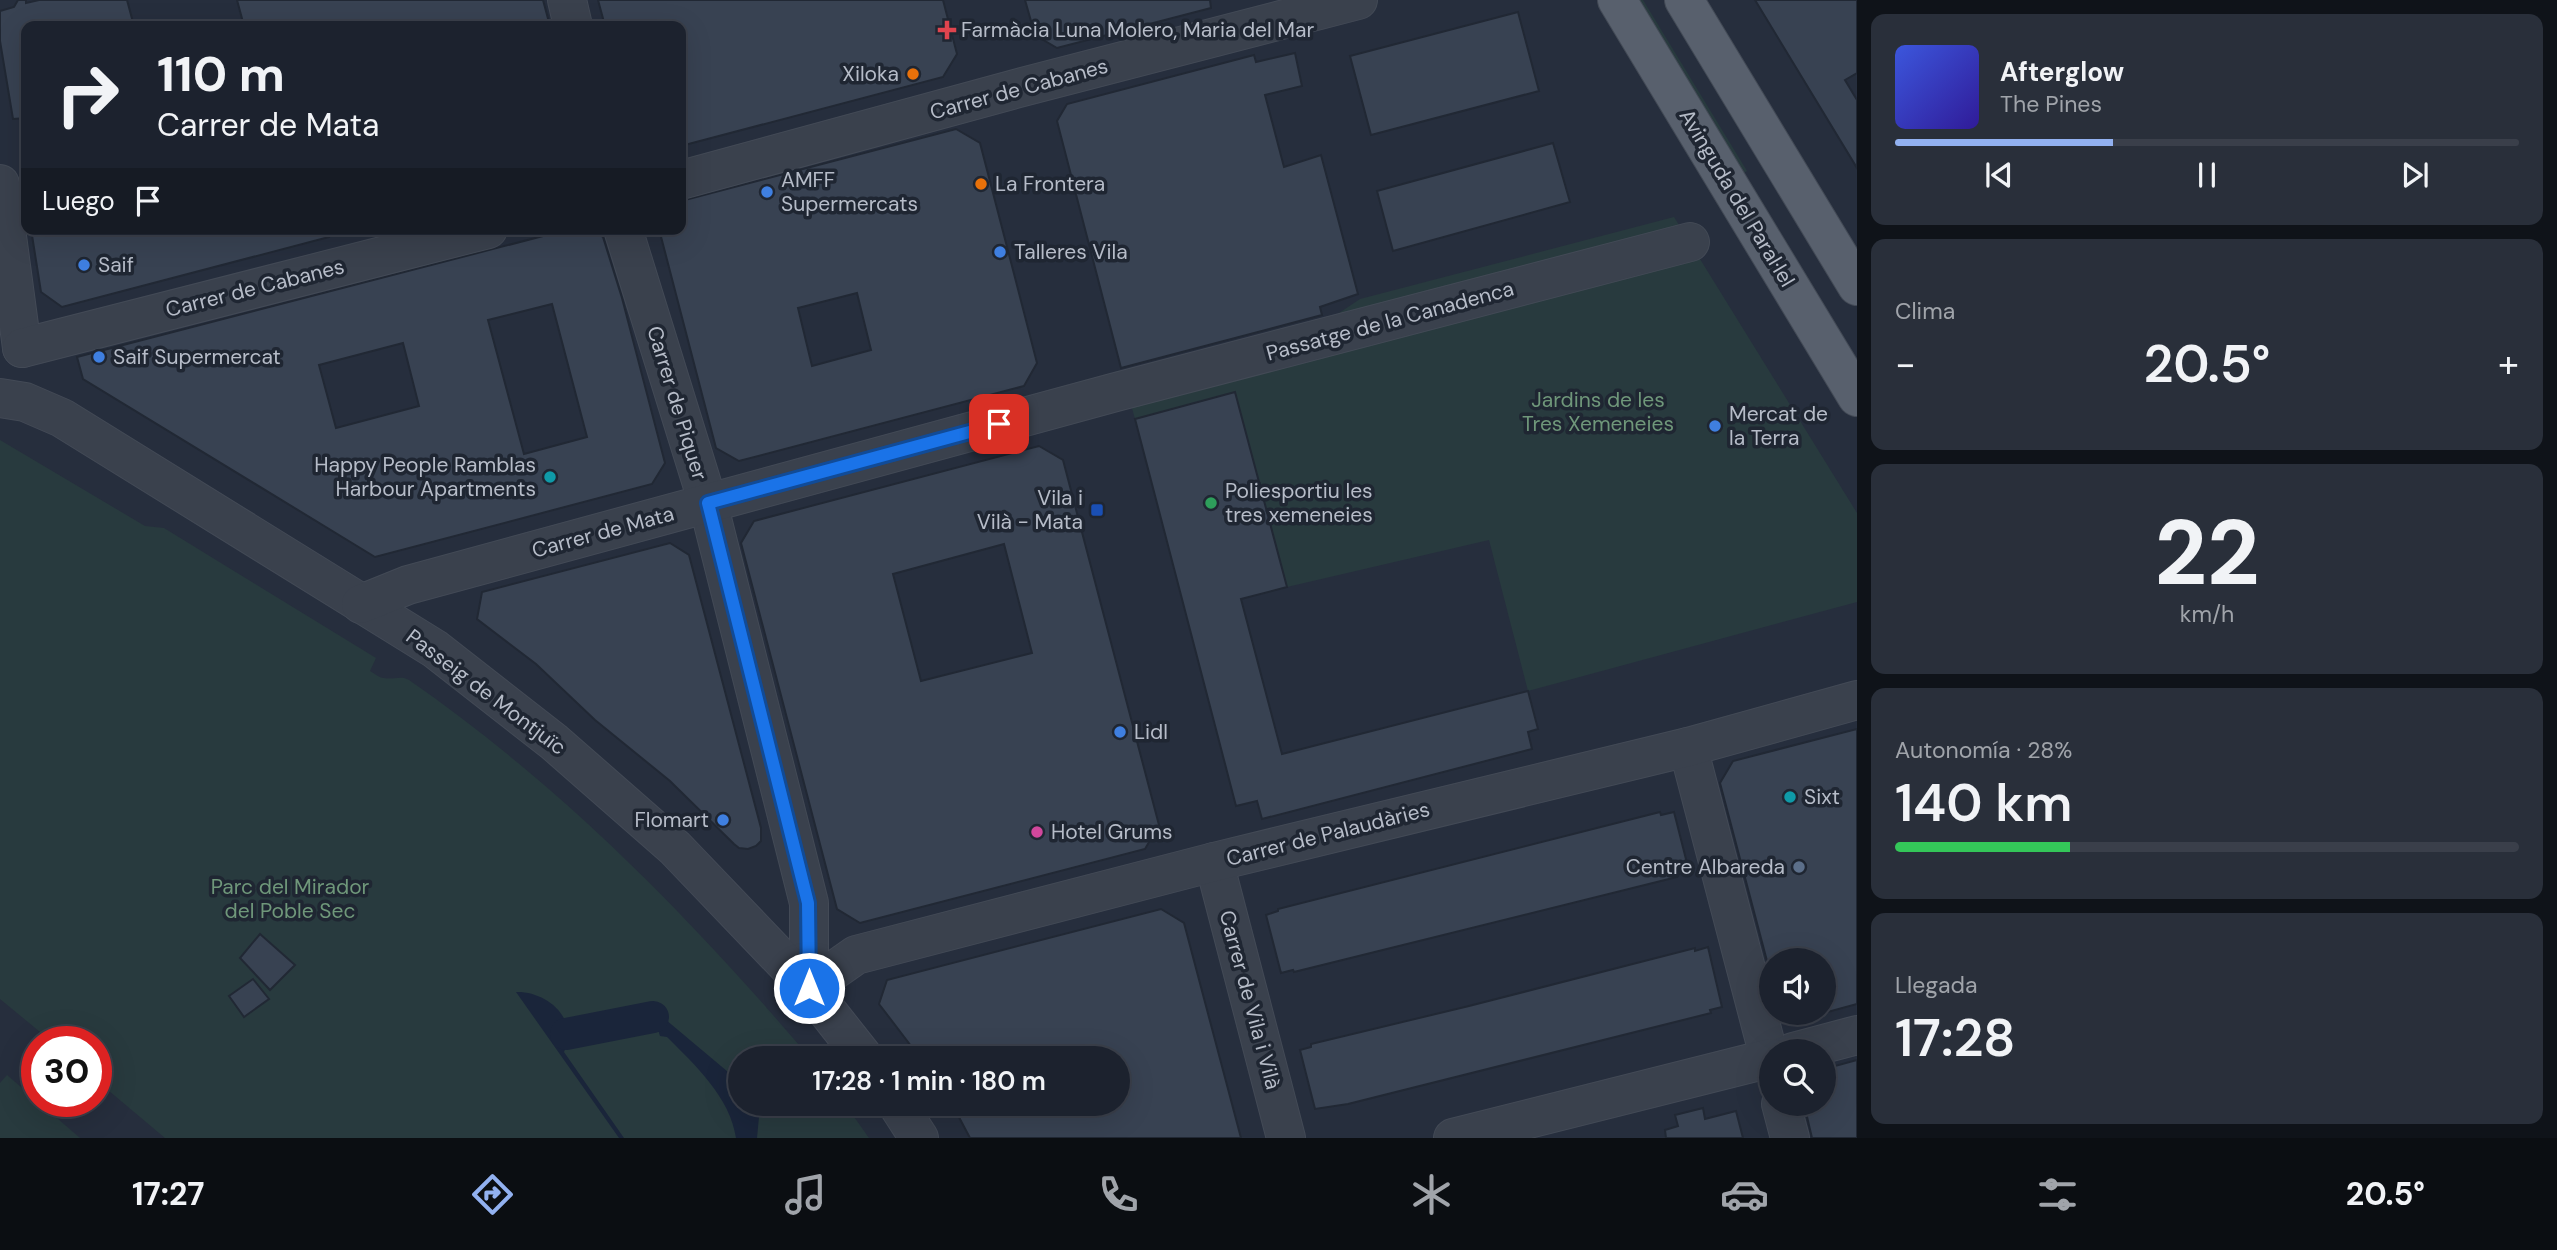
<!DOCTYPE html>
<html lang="es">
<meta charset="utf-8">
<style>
:root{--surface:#1c222e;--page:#292f3a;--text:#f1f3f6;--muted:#a0a4aa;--line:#3a3f4a;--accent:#92b1f0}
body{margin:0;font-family:"DM Sans",sans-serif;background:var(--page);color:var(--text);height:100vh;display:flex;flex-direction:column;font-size:26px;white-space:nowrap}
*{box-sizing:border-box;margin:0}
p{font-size:23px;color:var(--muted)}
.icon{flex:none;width:38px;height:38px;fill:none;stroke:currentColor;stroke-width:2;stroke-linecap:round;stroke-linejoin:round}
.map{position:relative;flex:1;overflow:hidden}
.panel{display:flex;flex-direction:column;gap:14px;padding:14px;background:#0f1319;width:700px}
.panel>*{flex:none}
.banner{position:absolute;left:21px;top:21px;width:665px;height:214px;border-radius:14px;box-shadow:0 7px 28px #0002,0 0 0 2px var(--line);background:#1c222e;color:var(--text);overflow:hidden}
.tools{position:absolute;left:1759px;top:948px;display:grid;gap:14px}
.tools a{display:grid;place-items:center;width:77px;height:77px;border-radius:50%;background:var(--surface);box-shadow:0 7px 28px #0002,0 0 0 2px var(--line);font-size:35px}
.speed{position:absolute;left:21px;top:1026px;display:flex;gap:14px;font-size:35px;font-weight:700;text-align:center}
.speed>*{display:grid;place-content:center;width:91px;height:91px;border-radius:50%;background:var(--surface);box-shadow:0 7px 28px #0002,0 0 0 2px var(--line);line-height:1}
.speed .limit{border:10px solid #d22;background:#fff;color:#111}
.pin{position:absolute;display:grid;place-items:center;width:60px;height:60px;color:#fff;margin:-30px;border-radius:14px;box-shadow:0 4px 10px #0006}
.me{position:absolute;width:77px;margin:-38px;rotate:0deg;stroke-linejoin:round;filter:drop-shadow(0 0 5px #0008)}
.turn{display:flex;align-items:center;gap:24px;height:147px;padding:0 21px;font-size:32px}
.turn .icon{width:91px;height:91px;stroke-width:2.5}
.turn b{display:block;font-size:49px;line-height:60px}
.then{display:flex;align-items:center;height:66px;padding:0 21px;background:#0003;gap:14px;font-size:26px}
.big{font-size:52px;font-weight:600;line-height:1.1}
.panel .card{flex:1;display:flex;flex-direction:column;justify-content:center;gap:10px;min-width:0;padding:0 24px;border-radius:14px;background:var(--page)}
.panel .dial{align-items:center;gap:0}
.dial b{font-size:91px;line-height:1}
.song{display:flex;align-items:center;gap:21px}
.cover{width:84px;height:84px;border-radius:10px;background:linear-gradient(135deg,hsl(230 70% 55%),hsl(250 70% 35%))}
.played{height:7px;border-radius:4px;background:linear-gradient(90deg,var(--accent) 35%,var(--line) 35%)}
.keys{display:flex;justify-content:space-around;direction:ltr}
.heat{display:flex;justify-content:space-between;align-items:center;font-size:38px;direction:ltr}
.charge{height:10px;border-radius:5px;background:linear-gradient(90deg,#34c759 28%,var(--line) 0)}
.trip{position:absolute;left:728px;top:1046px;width:402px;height:70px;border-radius:35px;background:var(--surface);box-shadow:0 7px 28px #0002,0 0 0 2px var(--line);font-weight:600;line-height:70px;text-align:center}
.tab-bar{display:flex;height:112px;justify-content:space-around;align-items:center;background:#0b0e12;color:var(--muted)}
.tab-bar .icon{width:49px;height:49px}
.tab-bar .current{color:var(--accent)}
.tab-bar b{font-size:32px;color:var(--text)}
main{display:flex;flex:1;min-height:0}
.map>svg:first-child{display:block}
</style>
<main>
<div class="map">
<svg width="1857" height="1138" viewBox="0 0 1857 1138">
<rect width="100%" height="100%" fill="#262e3d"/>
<g fill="#283a3e">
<path d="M1637,0h6l104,171 -5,3z"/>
<path d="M1674,217l183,296v89l-329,89 -39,-151 -202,47 -52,-194 -100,26 -13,-47 202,-49 36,-24z"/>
<path d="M0,440l145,86 19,2 212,130 -6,13c4,2 9,7 14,7 9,2 17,-3 25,2 153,106 282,238 402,379h-71v45h105l24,34h-704l-69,-58v-39h-45l-51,-42z"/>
<path d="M7,1075l73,63h-80v-55z"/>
</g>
<g fill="#1a253a">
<path d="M516,992c31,-1 64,27 48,60l60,86h-5z"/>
<path d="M653,1014h6l81,68v22l16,1 3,12 -2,21h-21c-6,-41 -41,-73 -69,-101l-7,-1z"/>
</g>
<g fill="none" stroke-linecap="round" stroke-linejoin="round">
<path stroke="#1a253a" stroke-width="32" d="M566,1034l87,-17"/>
</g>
<g fill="#384252" stroke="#212834" stroke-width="2" fill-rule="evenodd">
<path d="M18,0h8v3l13,-3h88l7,26h-108v92l-13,1 -13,-78v-30l14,-4z"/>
<path d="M237,0h306l7,26h-306z"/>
<path d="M598,0h345l14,54 -14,23 -262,69v-120h-76z"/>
<path d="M1025,0h185l1,8 -154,40 -22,-13z"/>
<path d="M1755,0h102v73l-12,7 12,20v68z"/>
<path d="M1518,12l21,79 -168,44 -21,-79z"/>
<path d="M1295,53l7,33 -37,9 19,72 37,-12 37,139 -38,13 2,8 -201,53 -64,-247 10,-17 187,-49 2,7z"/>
<path d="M956,129l24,14 32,123 25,97 -13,23 -285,75 -23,-13 -57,-219h22v-28zM857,293l14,57 -59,16 -14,-58z"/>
<path d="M1553,143l17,59 -177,49 -16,-60z"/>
<path d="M31,229h297l1,8 -267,70 -21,-15z"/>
<path d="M570,229h19l14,8 19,61 43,165 -13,21 -277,73 -292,-178 -6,-22zM552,304l35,133 -63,17 -36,-134zM403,343l16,63 -83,22 -17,-63z"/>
<path d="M1235,392l52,195 -46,12 41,155 246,-63 10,38 -10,3 4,17 -270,70 -5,-18 -21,5 -101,-387z"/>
<path d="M1039,446l24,14 96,365 -14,24 -285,74 -23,-14 -96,-366 13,-22zM1004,544l28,109 -111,28 -28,-107z"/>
<path d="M670,543l19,12 72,273v13l-5,5 -8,3 -9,-1 -5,-4 -64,-63 -75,-61 -59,-56 -59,-45 5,-27z"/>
<path d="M1857,729v275l-33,9v-52h-57l-47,-178 13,-22z"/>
<path d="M1660,812l1,3 13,-3 15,59 -13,3 1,3 -383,95 -1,-2 -12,3 -15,-58 12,-4v-2z"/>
<path d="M1161,909l23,14 57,215h-271l-18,-34h112l3,10 38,-10h13v-45h-197l-42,-55 8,-24z"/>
<path d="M260,934l35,31 -25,25 -30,-32z"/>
<path d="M1708,947l14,60 -12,3 1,3 -363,91 -33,5 -15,-59 11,-3v-3l158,-38 226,-58v3z"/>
<path d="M253,979l16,20 -25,18 -15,-21z"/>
<path d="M1857,1060v78h-45l-8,-34h20v-35z"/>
<path d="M1703,1108l2,11 31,-8 7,27h-77l-1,-8 13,-4 -3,-11z"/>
</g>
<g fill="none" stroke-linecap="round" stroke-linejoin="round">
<g stroke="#434a56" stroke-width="40">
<g id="minor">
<path d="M567,0l6,26"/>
<path d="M681,180l334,-91 343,-89"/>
<path d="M0,184l22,164"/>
<path d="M623,229l85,274 101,400v85"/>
<path d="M22,348l466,-119"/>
<path d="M0,398l25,4 37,16 373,231 119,93 121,106 134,140 56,71"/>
<path d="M361,604l47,-19 708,-193 574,-150"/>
<path d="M1688,747l83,317"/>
<path d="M1214,862l72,276"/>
<path d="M809,988l47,-33 358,-93 474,-115 169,-47"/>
<path d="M1793,1052l64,-17"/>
<path d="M897,1104l22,34"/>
<path d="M1781,1104l9,34"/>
<path d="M1453,1138l318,-80"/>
</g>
</g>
<g stroke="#434a56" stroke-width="40">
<g id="major">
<path d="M1617,0l240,397"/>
<path d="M1684,0l173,286"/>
</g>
</g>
<use href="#minor" stroke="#3a414d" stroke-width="38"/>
<use href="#major" stroke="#58606d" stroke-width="38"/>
</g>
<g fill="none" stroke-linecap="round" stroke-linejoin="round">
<g stroke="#114b97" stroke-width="18">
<path id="route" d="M809,988l-1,-85 -100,-400 291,-79"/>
</g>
<use href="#route" stroke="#1a73e8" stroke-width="12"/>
</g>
<path fill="#e0444e" stroke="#1f2632" stroke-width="2.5" d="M943.5 19.5h7v7h7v7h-7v7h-7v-7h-7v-7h7z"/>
<g fill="#e8710a" stroke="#1f2632" stroke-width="2.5">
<circle cx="913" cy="74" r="7"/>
<circle cx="981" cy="184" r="7"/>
</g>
<g fill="#3f7fe0" stroke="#1f2632" stroke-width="2.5">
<circle cx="767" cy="192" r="7"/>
<circle cx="1000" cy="252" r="7"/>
<circle cx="84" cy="265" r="7"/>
<circle cx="99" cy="357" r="7"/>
<circle cx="1715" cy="426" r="7"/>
<circle cx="1120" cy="732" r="7"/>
<circle cx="723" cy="820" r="7"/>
</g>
<g fill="#0f9aa8" stroke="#1f2632" stroke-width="2.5">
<circle cx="550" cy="477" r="7"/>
<circle cx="1790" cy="797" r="7"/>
</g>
<circle fill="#2e9e5b" stroke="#1f2632" stroke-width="2.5" cx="1211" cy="503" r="7"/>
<rect fill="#1a4fb4" stroke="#1f2632" stroke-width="2.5" x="1090" y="503" width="14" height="14" rx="3.5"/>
<circle fill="#d1479c" stroke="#1f2632" stroke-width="2.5" cx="1037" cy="832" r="7"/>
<circle fill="#5c6f8a" stroke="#1f2632" stroke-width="2.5" cx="1799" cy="867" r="7"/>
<g text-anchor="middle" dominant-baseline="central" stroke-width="7" stroke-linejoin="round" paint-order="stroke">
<g font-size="21" fill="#b6bcc8" stroke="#1f2632" text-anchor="start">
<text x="961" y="30">Farmàcia Luna Molero, Maria del Mar</text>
<text x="899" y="74" text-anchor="end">Xiloka</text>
<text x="781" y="180">AMFF<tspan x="781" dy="24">Supermercats</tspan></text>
<text x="995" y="184">La Frontera</text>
<text x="1014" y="252">Talleres Vila</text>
<text x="98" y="265">Saif</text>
<text x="113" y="357">Saif Supermercat</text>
<text x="1729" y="414">Mercat de<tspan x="1729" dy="24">la Terra</tspan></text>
<text x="536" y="465" text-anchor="end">Happy People Ramblas<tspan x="536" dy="24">Harbour Apartments</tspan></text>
<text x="1225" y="491">Poliesportiu les<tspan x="1225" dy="24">tres xemeneies</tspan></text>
<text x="1083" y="498" text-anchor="end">Vila i<tspan x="1083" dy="24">Vilà - Mata</tspan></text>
<text x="1134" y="732">Lidl</text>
<text x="1804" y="797">Sixt</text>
<text x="709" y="820" text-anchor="end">Flomart</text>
<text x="1051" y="832">Hotel Grums</text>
<text x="1785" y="867" text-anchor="end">Centre Albareda</text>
</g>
<g font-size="21" fill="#b6bcc8" stroke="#1f2632">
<text transform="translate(1019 89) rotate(-15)">Carrer de Cabanes</text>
<text transform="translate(1737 198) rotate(59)">Avinguda del Paral·lel</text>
<text transform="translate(255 288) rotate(-14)">Carrer de Cabanes</text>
<text transform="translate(1390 321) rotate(-15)">Passatge de la Canadenca</text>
<text transform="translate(677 403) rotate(73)">Carrer de Piquer</text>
<text transform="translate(603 532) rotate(-15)">Carrer de Mata</text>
<text transform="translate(486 692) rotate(37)">Passeig de Montjuïc</text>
<text transform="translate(1328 834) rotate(-14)">Carrer de Palaudàries</text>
<text transform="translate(1250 1000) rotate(75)">Carrer de Vila i Vilà</text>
</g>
<g font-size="21" fill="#6f977a" stroke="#1f2632">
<text x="1598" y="400">Jardins de les<tspan x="1598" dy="24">Tres Xemeneies</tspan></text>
<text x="290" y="887">Parc del Mirador<tspan x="290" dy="24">del Poble Sec</tspan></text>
</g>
</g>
</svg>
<div class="tools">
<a><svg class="icon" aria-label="sound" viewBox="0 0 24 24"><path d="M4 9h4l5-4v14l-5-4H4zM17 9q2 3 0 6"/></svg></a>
<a><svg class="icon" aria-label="search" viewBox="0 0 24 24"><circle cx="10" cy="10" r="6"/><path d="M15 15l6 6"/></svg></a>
</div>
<div class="speed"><div class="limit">30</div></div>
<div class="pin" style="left:999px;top:424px;background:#d93025"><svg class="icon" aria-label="arrive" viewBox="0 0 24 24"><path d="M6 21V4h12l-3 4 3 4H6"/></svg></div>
<svg class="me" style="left:809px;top:988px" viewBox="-20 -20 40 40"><circle r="17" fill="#1a73e8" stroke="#fff" stroke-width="3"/><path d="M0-11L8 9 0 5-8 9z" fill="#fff"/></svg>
<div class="trip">17:28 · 1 min · 180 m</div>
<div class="banner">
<div class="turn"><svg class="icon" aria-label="right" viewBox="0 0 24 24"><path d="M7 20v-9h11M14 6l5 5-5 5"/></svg><div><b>110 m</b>Carrer de Mata</div></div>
<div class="then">Luego<svg class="icon" aria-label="arrive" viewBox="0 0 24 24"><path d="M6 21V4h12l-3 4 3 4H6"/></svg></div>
</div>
</div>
<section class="panel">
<div class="card">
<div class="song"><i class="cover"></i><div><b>Afterglow</b><p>The Pines</p></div></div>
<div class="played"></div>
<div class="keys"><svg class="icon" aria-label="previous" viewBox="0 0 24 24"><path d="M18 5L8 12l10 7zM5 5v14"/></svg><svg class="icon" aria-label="pause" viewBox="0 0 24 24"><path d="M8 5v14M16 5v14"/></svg><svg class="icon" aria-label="next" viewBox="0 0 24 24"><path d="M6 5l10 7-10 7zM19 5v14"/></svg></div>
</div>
<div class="card"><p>Clima</p>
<div class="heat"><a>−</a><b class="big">20.5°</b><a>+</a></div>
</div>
<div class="card dial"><b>22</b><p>km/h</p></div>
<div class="card"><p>Autonomía · 28%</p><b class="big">140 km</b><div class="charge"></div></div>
<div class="card"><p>Llegada</p><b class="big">17:28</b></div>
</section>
</main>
<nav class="tab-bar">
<b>17:27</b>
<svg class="icon current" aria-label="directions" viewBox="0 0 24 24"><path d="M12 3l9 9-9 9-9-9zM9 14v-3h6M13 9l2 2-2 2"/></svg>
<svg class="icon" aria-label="music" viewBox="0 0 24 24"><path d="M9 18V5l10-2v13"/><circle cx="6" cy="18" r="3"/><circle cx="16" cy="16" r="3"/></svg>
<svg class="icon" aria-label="phone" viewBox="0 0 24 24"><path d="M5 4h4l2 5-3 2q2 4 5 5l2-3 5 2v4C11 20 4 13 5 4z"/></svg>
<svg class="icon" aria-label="climate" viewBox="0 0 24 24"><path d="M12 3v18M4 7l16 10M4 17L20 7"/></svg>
<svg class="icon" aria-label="car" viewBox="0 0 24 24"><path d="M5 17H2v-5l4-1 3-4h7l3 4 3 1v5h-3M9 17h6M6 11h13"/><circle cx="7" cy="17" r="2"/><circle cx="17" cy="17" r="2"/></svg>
<svg class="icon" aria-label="filters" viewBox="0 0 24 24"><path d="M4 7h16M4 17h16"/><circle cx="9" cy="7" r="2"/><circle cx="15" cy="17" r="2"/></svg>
<b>20.5°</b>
</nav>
